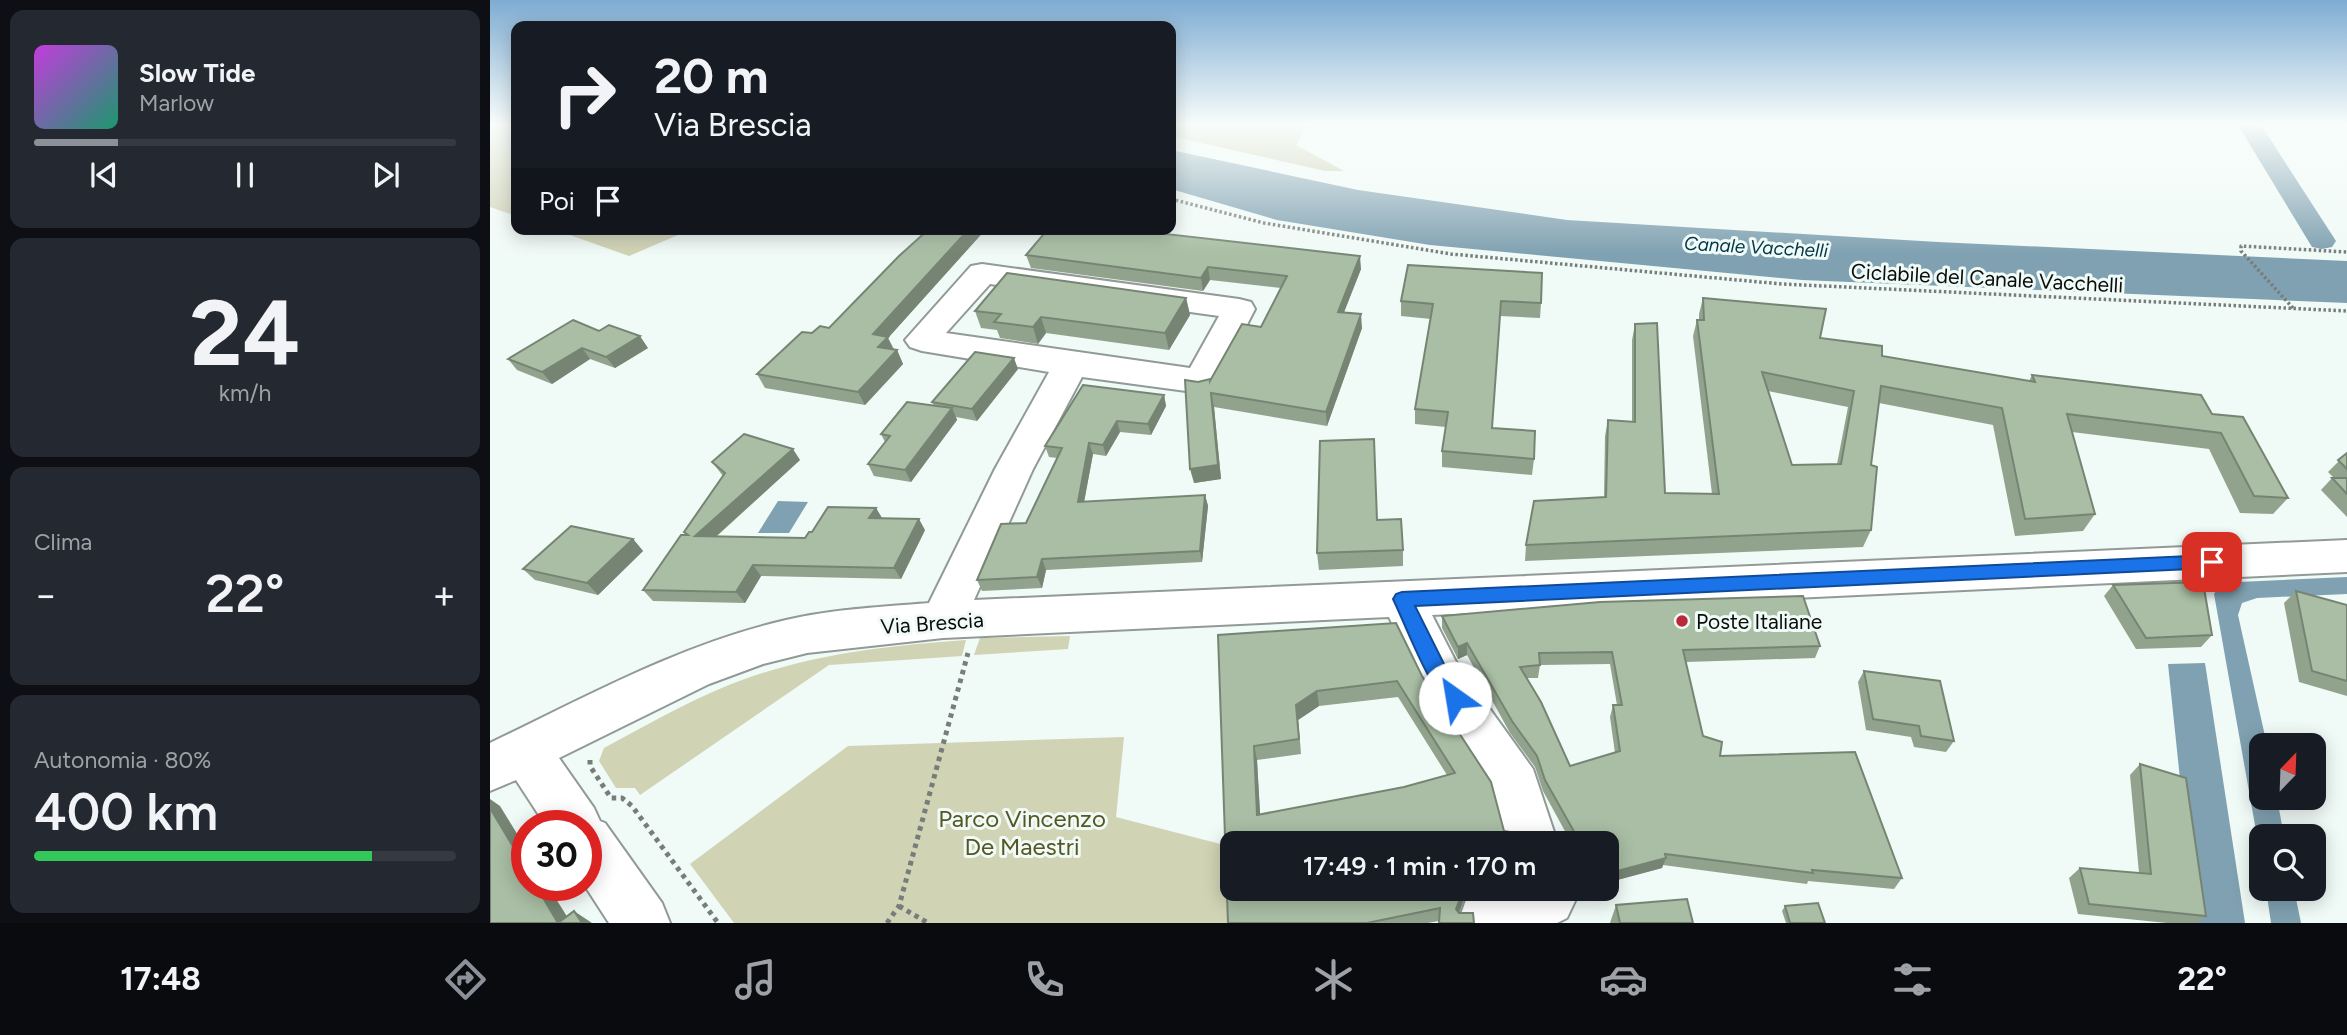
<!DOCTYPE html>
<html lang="it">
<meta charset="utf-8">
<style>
:root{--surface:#171b24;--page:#242831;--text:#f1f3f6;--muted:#9ea1a6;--line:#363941;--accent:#8c9099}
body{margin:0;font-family:Figtree,sans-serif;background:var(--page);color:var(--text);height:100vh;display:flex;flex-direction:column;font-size:26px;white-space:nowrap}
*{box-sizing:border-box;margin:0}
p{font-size:23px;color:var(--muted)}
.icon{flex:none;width:38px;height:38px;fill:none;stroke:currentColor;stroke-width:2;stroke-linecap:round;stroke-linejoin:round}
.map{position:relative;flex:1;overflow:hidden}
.details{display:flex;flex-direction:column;gap:10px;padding:10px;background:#0d0f14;width:490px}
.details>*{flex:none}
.banner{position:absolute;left:21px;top:21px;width:665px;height:214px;border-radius:14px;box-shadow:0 4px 18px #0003;background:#171b24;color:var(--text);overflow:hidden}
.needle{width:46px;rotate:23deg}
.fabs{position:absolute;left:1759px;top:733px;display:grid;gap:14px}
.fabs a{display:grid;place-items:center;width:77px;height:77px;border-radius:14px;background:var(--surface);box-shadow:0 4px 18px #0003;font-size:35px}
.speed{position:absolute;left:21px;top:810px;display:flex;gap:14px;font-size:35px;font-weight:700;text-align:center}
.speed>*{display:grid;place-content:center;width:91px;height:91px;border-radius:50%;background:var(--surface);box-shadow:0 4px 18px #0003;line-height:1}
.speed .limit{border:10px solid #d22;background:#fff;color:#111}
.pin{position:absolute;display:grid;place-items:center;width:60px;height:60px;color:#fff;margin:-30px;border-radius:14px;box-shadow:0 4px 10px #0006}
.me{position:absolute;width:77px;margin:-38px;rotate:328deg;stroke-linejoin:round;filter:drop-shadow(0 0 5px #0008)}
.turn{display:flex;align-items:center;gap:24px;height:147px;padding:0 28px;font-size:32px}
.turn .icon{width:91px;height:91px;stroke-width:2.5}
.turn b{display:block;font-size:49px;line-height:60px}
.then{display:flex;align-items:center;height:66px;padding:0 28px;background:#0003;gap:14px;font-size:26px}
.big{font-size:52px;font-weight:600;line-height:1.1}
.details .widget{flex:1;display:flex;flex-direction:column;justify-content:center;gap:10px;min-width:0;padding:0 24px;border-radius:14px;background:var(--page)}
.details .dial{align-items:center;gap:0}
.dial b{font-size:91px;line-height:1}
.song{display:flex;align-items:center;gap:21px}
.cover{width:84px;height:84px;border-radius:10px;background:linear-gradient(135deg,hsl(290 70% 55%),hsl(160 70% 35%))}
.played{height:7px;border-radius:4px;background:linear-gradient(90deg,var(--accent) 20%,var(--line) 20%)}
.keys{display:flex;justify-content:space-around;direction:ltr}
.heat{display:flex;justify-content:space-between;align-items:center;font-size:38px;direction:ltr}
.charge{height:10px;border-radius:5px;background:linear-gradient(90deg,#34c759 80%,var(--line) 0)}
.trip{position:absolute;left:730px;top:831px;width:399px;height:70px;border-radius:14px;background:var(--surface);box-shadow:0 4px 18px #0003;font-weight:600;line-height:70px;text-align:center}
.dock{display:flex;height:112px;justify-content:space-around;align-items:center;background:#090b0e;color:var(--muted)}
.dock .icon{width:49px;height:49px}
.dock .selected{color:var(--accent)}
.dock b{font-size:32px;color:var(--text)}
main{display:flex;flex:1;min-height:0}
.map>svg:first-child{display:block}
</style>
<main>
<section class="details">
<div class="widget">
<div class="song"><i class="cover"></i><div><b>Slow Tide</b><p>Marlow</p></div></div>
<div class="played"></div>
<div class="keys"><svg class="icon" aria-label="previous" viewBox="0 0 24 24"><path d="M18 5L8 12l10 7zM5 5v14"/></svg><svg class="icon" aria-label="pause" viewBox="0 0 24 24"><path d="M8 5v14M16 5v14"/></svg><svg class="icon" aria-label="next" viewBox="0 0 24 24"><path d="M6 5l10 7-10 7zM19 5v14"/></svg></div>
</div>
<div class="widget dial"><b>24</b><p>km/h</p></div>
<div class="widget"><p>Clima</p>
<div class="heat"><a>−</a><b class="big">22°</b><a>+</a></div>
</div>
<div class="widget"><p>Autonomia · 80%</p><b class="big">400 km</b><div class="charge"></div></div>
</section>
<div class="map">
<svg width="1857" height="923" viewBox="0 0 1857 923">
<rect width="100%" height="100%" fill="#f0faf6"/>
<g fill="#d1d3b5">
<path d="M0,125h26v91l-26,-9z"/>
<path d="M63,229h139l-63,27z"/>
<path d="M580,636l-2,13 -94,6 6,-17z"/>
<path d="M476,640l-4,16 -133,9 -189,130 -5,-7h-19l-17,-27 5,-13c39,-21 79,-44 120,-61 78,-32 159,-41 242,-47z"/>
<path d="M634,737l-8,80 112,29 4,77h-498l-44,-59 158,-118z"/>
</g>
<path fill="#caccac" d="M681,125h136l-11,20 48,26h-19l-154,-35z"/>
<g fill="#80a1b1">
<path d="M681,150l187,40 209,30 371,22 409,19v42l-545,-23 -372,-35 -153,-25 -106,-31z"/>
<path d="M288,501l30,1 -19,31h-31z"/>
<path d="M1857,577v17l-90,4 -15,5 -4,12 29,130 -6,1v52h16l7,38h-23v23l-47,-265 4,-6 20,-6z"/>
<path d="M1715,663l40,260h-50l-27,-259z"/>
<path d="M1776,889h28l7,34h-30z"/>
</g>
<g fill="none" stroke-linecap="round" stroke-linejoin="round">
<path fill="#80a1b1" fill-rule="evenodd" d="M1748,125h23l75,116 -4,6 -10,2 -10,-2z"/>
<g stroke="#919a96" stroke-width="4">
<g id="minor">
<path d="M492,264l257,35 12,3 4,7 -41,80 -13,4 -119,-16 -49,92 -59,131 1373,-60v32l-915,43 24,47 77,107 25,75h-53l-13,-49 -68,-105 -35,-73 -446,21 -136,15 -44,11 -54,20 -150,74 35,50 6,13 5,2 57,80 8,20h-61l-24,-37 1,-60h-40l-30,-46 -26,11v-48c96,-46 191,-99 296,-123 47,-11 95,-13 143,-17l66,-134 54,-97 -127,-21 -12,-4 -5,-7 66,-74zM500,284l229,32 -29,52 -244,-35z"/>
<path d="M1005,889h77l4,10 -9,19 -10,5h-99l8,-23z"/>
</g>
</g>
<g stroke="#777d7b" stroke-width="3.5" stroke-dasharray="2.5 2.5" stroke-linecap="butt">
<path d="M681,199l93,24 187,31 331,30 565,27"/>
<path d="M1803,308l-52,-57v-5l106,6"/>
</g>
<g stroke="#777d7b" stroke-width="5" stroke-dasharray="4.5 4.5" stroke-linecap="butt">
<path d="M100,760v6l21,32h11l10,8 86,117"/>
<path d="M409,906l29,17"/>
<path d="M397,923l12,-17 69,-253"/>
</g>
<use href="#minor" fill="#fff" fill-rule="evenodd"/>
</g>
<g fill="#91a38d" fill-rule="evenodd">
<path d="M439,229h57l-98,109 6,11 3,1 6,14 -38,41 -100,-17 -8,-14 55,-41 17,-5z"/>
<path d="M660,232l211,37 -17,43 18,16 -35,98 -113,-19 7,72 -27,4 4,-101 12,-1 51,-54 20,-39 -71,-8 -7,11 -172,-23 -5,-13z"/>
<path d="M918,265l133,38 -1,15 -40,-2 -8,112 42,31 -2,16 -90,-8v-16l4,-24 -31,-3v-15l16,-90 -30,-3v-15z"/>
<path d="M696,298l4,17 -21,35 -123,-17 -8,11 -38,-6 -3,-8 -16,-2 -6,-17z"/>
<path d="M1213,298l117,40 62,18 147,25 3,-6 180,39 76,84 -15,16 -33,-1 -31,-64 -137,-17 23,82 -12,17 -68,5 -22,-111 -114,-22 -8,62v65l-8,17 -338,14 1,-16 78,-48 1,-61 3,-16 24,2v-82l3,-16 30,169 47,1 -19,-158 4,-16h2v-6zM1278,391l80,16 -11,57 -45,1z"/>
<path d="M109,331l49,17 -33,20 -25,-9 -38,25 -35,-14 -9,-11z"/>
<path d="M528,369l-41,52 -21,-4 1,3 -46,62 -37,-6 -6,-12 17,-22 -4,-8 53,-28 -2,-4z"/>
<path d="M674,395l2,11 -15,29 -31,-3 -14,24 -13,-2 -9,48 121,-7 3,11 -6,56 -156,8 -4,18 -60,3 -5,-11 49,-57 31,-65 -8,-1 -4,-11z"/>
<path d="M1857,453v64l-26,-27 11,-12h2l-6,-6z"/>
<path d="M310,460l-83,76 88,2 7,-6 64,-24 6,10 43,12 -24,49 -140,-3 -16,27 -92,-2 -10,-11 44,-55 -3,-3 39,-56 -11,-14z"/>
<path d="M887,520l26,30v16l-84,4 -2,-17z"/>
<path d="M143,539l10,12 -45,44 -63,-15 -12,-11z"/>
<path d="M1623,585l99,50 -11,12 -65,2 -32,-53z"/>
<path d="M1806,591l51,14v91l-48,-14 -15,-79z"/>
<path d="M952,616l378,30 -5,12 -129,4 17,74 17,20 182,122 -8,11 -86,-8 -1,3 -144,-19 -1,3 -56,15v-39h-34l-29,-53 -8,-24 -25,-34 -43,-78 -9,4 -16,-31zM1120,664l7,41h-4l-3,12 5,36 -45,13 -43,-88h11l2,-13z"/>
<path d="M728,635l204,41 82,155 -272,13 239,51 -7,4 -5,14 -20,8 -11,2h-200zM908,697l49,78 -43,12 -144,28 -3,-55 44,-6 -3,-34 21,-14z"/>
<path d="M1374,671l90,70 -8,11 -32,-5 -3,-10 -45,-7 -8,-48z"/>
<path d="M1650,764l66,152 -10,7h-29l-89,-9 -9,-36 11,-10 59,5 -9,-98z"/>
<path d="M1126,905l77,18h-83z"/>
<path d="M1295,906l40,17h-39l-4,-12z"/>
</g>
<g fill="#768573">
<path d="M479,229h17l-98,109 6,13 -16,-4 -5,-13z"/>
<path d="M650,229h12l-10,15 -3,-13z"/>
<path d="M870,256l1,13 -22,56 -1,-13z"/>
<path d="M718,267l2,13 -7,11 -2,-13z"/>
<path d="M696,298l4,17 -21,35 -4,-17z"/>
<path d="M871,314l1,14 -35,98 -1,-14z"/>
<path d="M551,317l5,16 -8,11 -5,-17z"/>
<path d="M150,336l8,12 -33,20 -9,-11z"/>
<path d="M92,348l8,11 -38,25 -10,-12z"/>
<path d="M407,350l6,14 -38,41 -7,-13z"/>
<path d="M524,358l4,11 -41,52 -5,-12z"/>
<path d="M721,393l3,14 7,72 -27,4 -4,-14z"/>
<path d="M674,395l2,11 -15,29 -3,-11z"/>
<path d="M462,408l5,12 -46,62 -6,-12z"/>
<path d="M627,421l3,11 -14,24 -3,-11z"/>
<path d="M599,443l4,11 -11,59 -4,-11z"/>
<path d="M303,449l7,11 -96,87 -9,-11z"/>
<path d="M715,495l3,11 -6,56 -2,-11z"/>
<path d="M386,508l7,12 -14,-2z"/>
<path d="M429,519l6,11 -24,49 -7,-11z"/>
<path d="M143,539l10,12 -45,44 -11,-12z"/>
<path d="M552,559l4,11 -4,18 -5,-11z"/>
<path d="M263,565l8,11 -16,27 -9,-11z"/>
<path d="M977,643v12l-9,4v-12z"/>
<path d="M827,691l2,15 -21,14 3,34 -5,-49z"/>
<path d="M764,746l3,14 4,69 -4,-14z"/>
<path d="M0,799l10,7 27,44v20l-37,-62z"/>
<path d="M1176,858l-4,10 -56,15v-9z"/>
<path d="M46,886h12l23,37h-13z"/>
<path d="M974,889h7v6l-7,4 -8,23v-13z"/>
<path d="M84,911l18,12h-10z"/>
</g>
<g fill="#a9bea4" stroke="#768573" stroke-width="2" fill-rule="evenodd">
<path d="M439,229h40l-96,105 15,3 -10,10 19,3 -39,42 -101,-18 45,-42 10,1 8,-7 9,2 70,-72z"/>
<path d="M558,229h92l-1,2 221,25 -22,56 23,2 -35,98 -115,-19 7,72 -28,4 -5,-89 13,2 12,-3v2l32,-57 19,3 26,-51 -79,-9 -7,11 -175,-23z"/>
<path d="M918,265l134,8 -1,30 -40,-2 -9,127 43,3 -1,28 -92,-8 6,-39 -33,-3 18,-105 -32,-3z"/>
<path d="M517,273l179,25 -21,35 -124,-16 -8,10 -39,-5 7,-8 -26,-3z"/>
<path d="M1213,298l123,11 -6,29 62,8v10l153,26 -3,-7 169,20 11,19 31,3 45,81 -34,-2 -33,-63 -154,-19 28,100 -70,5 -23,-111 -121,-22 -10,79 6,2 -6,63 -345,15 8,-44 72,-4 2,-77 27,2v-98l22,-1 8,170 54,1 -22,-174h7zM1272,372l92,19 -13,73 -49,1z"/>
<path d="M83,320l26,11 10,-6 31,11 -34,21 -24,-9 -40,24 -34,-13z"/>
<path d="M485,352l39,6 -42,51 -40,-7z"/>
<path d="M593,385l81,10 -16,29 -31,-3 -14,24 -14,-2 -11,59 127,-7 -5,56 -158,8 -5,18 -60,3 24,-56 25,-1 36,-75 -17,-2z"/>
<path d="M417,402l45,6 -47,62 -37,-6 22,-28 -9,-2z"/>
<path d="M254,434l49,15 -98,87 110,2 4,-6h3l16,-25 48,1 -7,10 50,1 -25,49 -141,-3 -17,27 -93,-2 38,-55h7l-4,-3 41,-59 -13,-11z"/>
<path d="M884,439l3,81 24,-1 2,31 -86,3 3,-112z"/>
<path d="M1857,453v16l-9,-9z"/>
<path d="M1842,478h15v16z"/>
<path d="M81,526l62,13 -46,44 -64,-14z"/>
<path d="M1713,582l9,53 -66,3 -33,-53z"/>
<path d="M1806,591l51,14v76l-35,-10z"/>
<path d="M1313,596l17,50 -137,4 20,86 19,6 -2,14 135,-4 47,126 -90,-8 1,3 -148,-19 1,4 -60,16v-30h-25l-36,-64 -8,-24 -25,-35 -45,-78 -9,4 -16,-31 158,-14zM1122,652l10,53h-9l7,46 -50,15 -29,-64 -21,-35 20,-2 -1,-12z"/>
<path d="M906,623l26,53 69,106 13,49 11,2 4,11h-287v45h232l-8,20 3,4h14l1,10h-35l1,-15 -73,15h-139l-10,-288zM907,681l58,92 -51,14 -147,28 -3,-69 45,-7 -3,-34 21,-14z"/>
<path d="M1374,671l76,10 14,60 -33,-5 -2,-10 -46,-7z"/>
<path d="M1650,764l46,14 20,138 -117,-12 -9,-36 71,6z"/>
<path d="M0,808l37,62v16h9l22,37 16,-12 8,12h-92z"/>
<path d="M1197,899l6,24h-73l-4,-18z"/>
<path d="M1328,903l7,20h-35l-5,-17z"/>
</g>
<linearGradient id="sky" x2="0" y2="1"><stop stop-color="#7eacd2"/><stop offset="0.49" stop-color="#f8fdfb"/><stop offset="1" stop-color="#f8fdfb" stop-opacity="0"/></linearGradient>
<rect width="1857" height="254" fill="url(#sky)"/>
<path fill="#1a73e8" stroke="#114b97" stroke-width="2" d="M1722,555l7,2 2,5 -2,4 -7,2 -797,38 32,64 18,28 -3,6c-6,2 -10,3 -15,-2 -20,-19 -41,-76 -54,-103l3,-5 6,-2z"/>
<circle fill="#bb2a3a" stroke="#f0faf6" stroke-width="2.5" cx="1192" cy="621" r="7"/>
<g text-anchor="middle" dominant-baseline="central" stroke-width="6" stroke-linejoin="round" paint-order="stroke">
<g font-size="19" font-style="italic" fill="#023547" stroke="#f0faf6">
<text transform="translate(1266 247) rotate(3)">Canale Vacchelli</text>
</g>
<g font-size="21" fill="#090c0b" stroke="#f0faf6">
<text transform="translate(1497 278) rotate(3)">Ciclabile del Canale Vacchelli</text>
<text transform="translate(442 623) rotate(-4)">Via Brescia</text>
</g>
<g font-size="21" fill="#090c0b" stroke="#f0faf6" text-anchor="start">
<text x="1206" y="621">Poste Italiane</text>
</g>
<g font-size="24" fill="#555622" stroke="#f0faf6">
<text x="532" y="818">Parco Vincenzo<tspan x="532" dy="28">De Maestri</tspan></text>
</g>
</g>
</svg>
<div class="fabs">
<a><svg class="needle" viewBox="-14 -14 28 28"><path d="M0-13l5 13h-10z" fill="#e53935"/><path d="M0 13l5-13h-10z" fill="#9ea1a6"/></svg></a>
<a><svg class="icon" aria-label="search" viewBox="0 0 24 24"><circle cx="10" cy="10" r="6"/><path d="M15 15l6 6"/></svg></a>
</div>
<div class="speed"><div class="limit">30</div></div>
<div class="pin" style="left:1722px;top:562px;background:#d93025"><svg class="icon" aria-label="arrive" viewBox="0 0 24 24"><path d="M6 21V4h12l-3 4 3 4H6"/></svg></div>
<svg class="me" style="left:965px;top:698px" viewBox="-20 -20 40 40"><circle r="19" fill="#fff"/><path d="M0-13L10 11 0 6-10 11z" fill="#1a73e8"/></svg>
<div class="trip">17:49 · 1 min · 170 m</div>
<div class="banner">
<div class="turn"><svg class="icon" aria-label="right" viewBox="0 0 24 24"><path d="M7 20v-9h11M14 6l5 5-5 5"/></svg><div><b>20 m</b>Via Brescia</div></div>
<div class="then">Poi<svg class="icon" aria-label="arrive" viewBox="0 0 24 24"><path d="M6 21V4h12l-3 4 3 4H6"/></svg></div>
</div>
</div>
</main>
<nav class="dock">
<b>17:48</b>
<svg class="icon selected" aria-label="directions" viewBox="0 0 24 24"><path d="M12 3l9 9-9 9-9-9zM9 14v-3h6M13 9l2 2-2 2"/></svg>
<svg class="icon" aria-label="music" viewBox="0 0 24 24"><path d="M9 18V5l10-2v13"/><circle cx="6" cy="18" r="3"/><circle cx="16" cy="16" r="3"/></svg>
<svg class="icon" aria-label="phone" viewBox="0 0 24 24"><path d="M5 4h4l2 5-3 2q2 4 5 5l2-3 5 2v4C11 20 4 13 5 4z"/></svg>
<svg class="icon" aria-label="climate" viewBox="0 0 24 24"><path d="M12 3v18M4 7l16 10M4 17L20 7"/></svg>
<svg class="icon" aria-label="car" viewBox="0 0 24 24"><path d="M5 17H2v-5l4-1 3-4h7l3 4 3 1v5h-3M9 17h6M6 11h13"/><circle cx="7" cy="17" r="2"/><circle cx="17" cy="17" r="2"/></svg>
<svg class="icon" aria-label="filters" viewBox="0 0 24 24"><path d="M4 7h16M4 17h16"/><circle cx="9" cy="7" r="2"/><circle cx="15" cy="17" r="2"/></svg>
<b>22°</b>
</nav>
